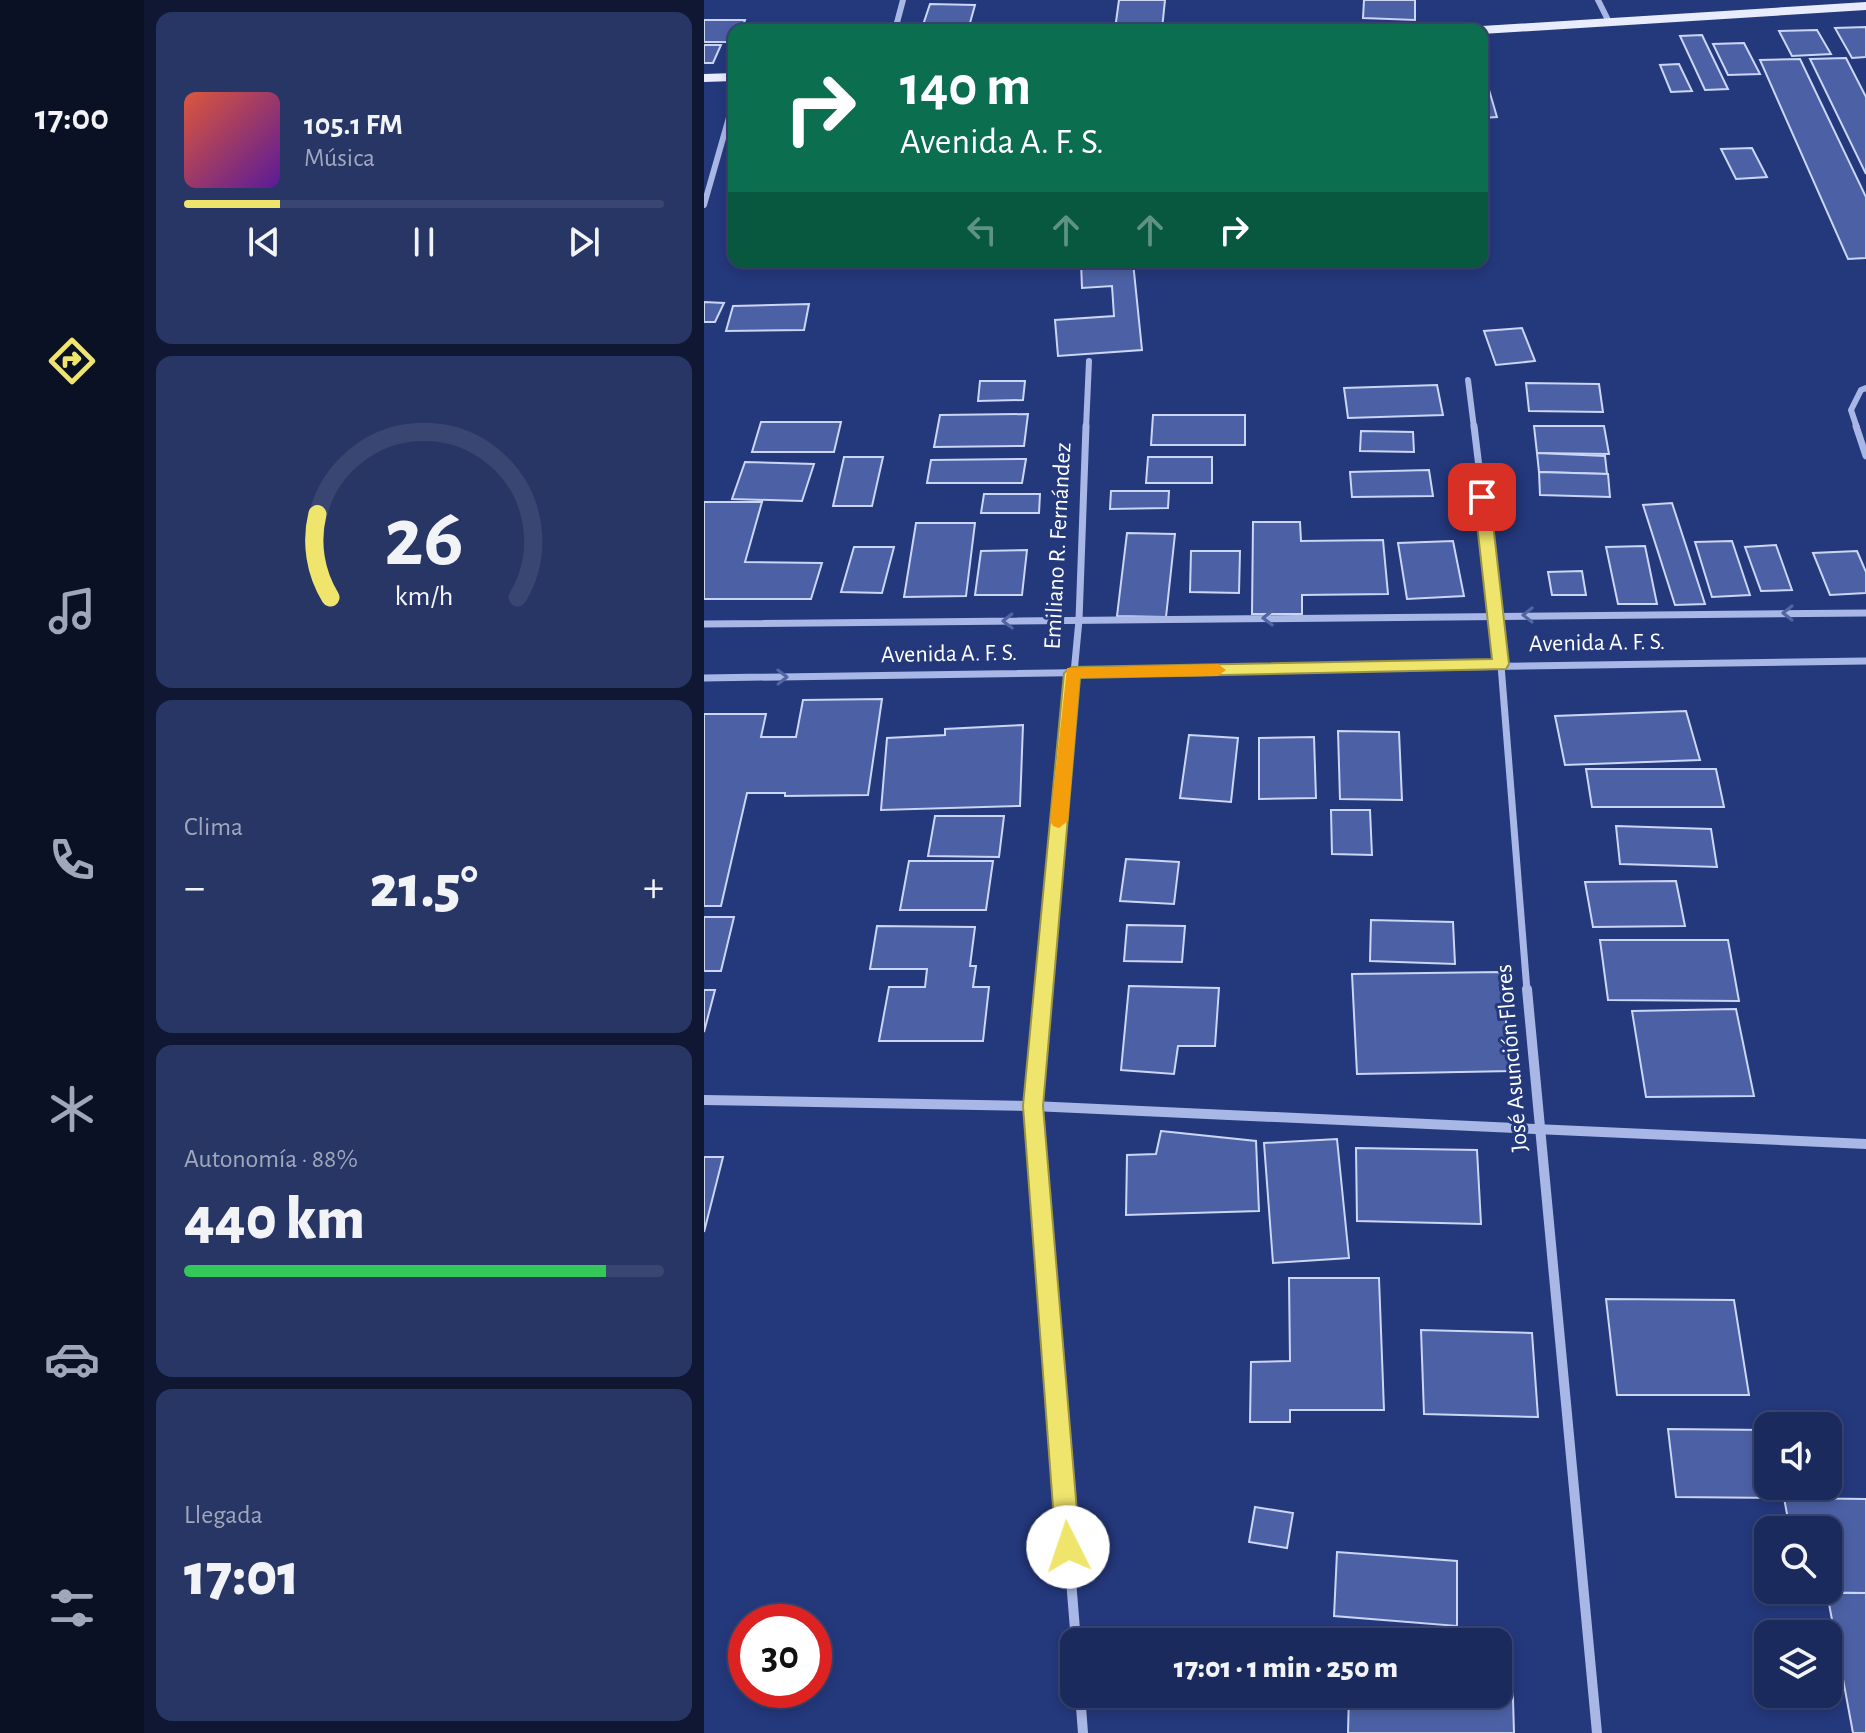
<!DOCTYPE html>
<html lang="es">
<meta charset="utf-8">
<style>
:root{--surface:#1b2a5d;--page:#283666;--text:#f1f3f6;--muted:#a0a7bc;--line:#394672;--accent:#efe56c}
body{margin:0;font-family:"Alegreya Sans",sans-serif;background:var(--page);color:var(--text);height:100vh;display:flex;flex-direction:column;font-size:30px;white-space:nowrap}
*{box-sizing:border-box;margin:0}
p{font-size:26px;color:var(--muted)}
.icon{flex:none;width:44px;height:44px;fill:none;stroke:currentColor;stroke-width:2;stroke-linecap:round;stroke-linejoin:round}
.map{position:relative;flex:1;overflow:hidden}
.side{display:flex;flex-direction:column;gap:12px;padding:12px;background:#0f1733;width:560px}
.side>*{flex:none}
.top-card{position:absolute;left:24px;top:24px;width:760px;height:244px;border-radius:16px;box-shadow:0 4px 12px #0003,0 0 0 2px var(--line);background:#0b6e4f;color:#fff;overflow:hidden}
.controls{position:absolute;left:1050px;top:1412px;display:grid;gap:16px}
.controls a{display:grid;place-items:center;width:88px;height:88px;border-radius:16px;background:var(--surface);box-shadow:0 4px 12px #0003,0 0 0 2px var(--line);font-size:40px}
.speed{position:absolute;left:24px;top:1604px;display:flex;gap:16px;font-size:40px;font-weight:700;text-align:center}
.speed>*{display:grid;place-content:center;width:104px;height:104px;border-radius:50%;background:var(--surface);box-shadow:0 4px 12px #0003,0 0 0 2px var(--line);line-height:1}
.speed .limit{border:12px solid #d22;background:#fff;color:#111}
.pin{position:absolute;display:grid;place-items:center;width:68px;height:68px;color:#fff;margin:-34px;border-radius:16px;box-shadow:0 4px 12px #0006}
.me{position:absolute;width:88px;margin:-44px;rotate:356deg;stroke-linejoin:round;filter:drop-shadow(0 0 6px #0008)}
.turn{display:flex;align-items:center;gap:28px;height:168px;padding:0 40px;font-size:36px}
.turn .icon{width:104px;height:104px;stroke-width:2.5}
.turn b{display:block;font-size:56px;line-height:68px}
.lanes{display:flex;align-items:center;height:76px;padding:0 40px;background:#0003;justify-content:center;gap:40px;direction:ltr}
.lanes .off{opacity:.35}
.big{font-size:60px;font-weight:800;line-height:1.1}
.side .card{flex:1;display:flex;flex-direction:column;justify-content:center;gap:12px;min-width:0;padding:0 28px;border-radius:16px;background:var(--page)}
.side .dial{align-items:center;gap:0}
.dial svg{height:208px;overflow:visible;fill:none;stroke:var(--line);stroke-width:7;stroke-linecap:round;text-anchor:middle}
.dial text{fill:var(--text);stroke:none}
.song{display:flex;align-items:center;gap:24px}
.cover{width:96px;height:96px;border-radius:12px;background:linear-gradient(135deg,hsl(10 70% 55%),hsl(270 70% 35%))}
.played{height:8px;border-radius:4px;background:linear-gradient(90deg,var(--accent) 20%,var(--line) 20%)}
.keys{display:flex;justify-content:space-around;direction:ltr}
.heat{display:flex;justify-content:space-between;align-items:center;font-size:44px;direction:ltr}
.charge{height:12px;border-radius:6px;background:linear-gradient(90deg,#34c759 88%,var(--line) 0)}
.trip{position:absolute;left:356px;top:1628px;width:452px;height:80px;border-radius:16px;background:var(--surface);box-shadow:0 4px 12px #0003,0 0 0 2px var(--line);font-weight:800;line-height:80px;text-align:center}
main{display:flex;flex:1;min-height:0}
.tab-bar{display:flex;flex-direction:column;width:144px;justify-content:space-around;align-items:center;background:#0b1125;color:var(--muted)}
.tab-bar .icon{width:56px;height:56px}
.tab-bar .selected{color:var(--accent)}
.tab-bar b{font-size:36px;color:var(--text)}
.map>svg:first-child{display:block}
</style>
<main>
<nav class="tab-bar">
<b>17:00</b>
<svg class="icon selected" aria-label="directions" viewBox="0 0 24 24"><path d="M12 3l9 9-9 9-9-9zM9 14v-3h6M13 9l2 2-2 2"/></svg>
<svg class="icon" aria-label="music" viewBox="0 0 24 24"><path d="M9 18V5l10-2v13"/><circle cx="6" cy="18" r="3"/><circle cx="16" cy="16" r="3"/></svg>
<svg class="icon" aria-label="phone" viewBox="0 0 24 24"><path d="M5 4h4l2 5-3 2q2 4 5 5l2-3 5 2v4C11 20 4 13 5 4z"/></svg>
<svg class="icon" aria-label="climate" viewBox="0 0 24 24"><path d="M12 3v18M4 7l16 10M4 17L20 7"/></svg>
<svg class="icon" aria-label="car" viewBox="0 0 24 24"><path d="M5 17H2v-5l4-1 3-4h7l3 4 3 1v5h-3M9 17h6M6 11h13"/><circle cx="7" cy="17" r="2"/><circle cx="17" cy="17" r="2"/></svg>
<svg class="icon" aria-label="filters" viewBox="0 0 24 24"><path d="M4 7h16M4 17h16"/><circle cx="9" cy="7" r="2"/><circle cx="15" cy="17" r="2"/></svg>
</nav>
<section class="side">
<div class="card">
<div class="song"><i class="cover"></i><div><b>105.1 FM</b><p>Música</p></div></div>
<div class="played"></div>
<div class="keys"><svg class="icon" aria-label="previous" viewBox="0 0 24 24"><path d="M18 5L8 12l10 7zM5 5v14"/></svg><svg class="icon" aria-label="pause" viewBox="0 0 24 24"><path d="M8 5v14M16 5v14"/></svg><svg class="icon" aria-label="next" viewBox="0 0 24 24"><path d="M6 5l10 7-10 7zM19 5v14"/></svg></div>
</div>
<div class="card dial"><svg viewBox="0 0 100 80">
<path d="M14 69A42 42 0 1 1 86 69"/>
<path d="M14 69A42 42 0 0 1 9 37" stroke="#efe56c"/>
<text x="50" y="56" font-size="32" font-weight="700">26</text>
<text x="50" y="72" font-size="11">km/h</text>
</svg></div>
<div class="card"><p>Clima</p>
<div class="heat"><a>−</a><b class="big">21.5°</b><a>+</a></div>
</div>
<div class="card"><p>Autonomía · 88%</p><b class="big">440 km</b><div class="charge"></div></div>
<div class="card"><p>Llegada</p><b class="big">17:01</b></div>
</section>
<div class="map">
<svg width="1162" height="1733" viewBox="0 0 1162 1733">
<rect width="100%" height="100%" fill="#24387c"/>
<g fill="#4c61a5" stroke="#cbd5f4" stroke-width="2">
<path d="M415,0h46l-3,29h-47z"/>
<path d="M660,0h51v20l-52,-2z"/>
<path d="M226,4l45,1 -7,25h-35l-11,-2z"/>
<path d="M0,20h41l-4,10h-7v12h-30z"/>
<path d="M1162,27v30l-14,1 -17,-30z"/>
<path d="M1113,30l14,24 -39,2 -13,-25z"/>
<path d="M998,35l26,54 -23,1 -25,-54z"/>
<path d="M1040,43l16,31 -32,1 -15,-31z"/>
<path d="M0,45h17l-8,18h-9z"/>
<path d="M1142,58l20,39v77l-56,-115z"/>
<path d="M1096,59l66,138v61l-18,1 -88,-199z"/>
<path d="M975,64l13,27 -21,1 -11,-27z"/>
<path d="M778,66l15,51 -15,1z"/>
<path d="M1048,148l15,29 -31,2 -15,-30z"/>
<path d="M377,262h52l9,88 -84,6 -3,-36 59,-4 -2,-30 -30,2z"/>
<path d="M0,302l20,1 -9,19h-11z"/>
<path d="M105,304l-5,26 -78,1 7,-25z"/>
<path d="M818,328l13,33 -39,4 -12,-34z"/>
<path d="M276,381h45l-2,19 -45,1z"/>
<path d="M822,383l73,1 4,28 -74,-1z"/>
<path d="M733,385l6,30 -95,3 -4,-30z"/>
<path d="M324,414l-4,32 -90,1 6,-32z"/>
<path d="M449,415h92v30h-94z"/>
<path d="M57,422h80l-7,30h-82z"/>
<path d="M830,426h70l5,28 -72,-1z"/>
<path d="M657,431l52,1 1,20 -54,-1z"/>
<path d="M833,453l68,3 2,18 -68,-2z"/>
<path d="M140,457h39l-11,49h-39z"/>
<path d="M444,457h64v26h-66z"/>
<path d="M322,459l-4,24h-95l4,-23z"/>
<path d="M41,462l69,2 -12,37 -70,-2z"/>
<path d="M725,470l4,26 -81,1 -2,-25z"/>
<path d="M835,472l69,2 2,23 -70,-2z"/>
<path d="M407,491h58l-1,17 -58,1z"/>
<path d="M280,494h56l-1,19h-58z"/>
<path d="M0,502h58l-17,60 77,1 -11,36h-107z"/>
<path d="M968,503l33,101 -30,1 -32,-100z"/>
<path d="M549,522h47l1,19 82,-1 5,54 -86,1v19h-50z"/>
<path d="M212,523h59l-9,73 -62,1z"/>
<path d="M423,533l48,1 -9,83 -49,-1z"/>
<path d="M749,541l11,55 -57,3 -9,-56z"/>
<path d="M1028,541l18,54 -38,2 -17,-55z"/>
<path d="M1072,545l16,45 -31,1 -16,-44z"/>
<path d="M941,546l12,58h-39l-12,-57z"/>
<path d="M150,547h40l-12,46 -41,-1z"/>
<path d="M323,550l-5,45h-47l6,-44z"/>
<path d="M487,551h49l-1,42 -49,-1z"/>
<path d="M1153,551l9,21v21l-36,2 -17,-42z"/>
<path d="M878,571l4,24h-34l-4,-23z"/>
<path d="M178,699l-14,96 -83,1v-3h-38l-26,113h-17v-192h62l-5,23h35l7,-37z"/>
<path d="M982,711l14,49 -135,5 -10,-49z"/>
<path d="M319,725l-3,81 -139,4 6,-72 58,-3v-6z"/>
<path d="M634,731l61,1 3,68 -62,-1z"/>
<path d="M485,735l49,3 -7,64 -51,-4z"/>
<path d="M610,737l2,61 -57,1v-61z"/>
<path d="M882,769h130l8,38h-132z"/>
<path d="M627,810h39l2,45 -40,-1z"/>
<path d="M231,816h69l-5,41 -71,-1z"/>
<path d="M912,826l95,3 6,38 -97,-3z"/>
<path d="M422,859l53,3 -5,42 -54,-3z"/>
<path d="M205,861h84l-7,49h-86z"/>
<path d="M972,881l9,45 -92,1 -8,-45z"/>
<path d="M0,917h30l-13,54h-17z"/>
<path d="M667,920l82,2 2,42 -85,-3z"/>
<path d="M423,925l58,1 -3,36 -58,-1z"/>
<path d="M173,926l98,1 -5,39h6l-3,21h16l-6,54h-104l10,-54h36l2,-18h-57z"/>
<path d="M896,940h128l11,61 -131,-1z"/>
<path d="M796,972l12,99 -155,3 -5,-100z"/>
<path d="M425,986l90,2 -4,58h-37l-4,28 -53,-4z"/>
<path d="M0,990h11l-11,42z"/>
<path d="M1032,1009l18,87 -108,1 -14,-86z"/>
<path d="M457,1131l95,10 3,70 -133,4 1,-60 29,-1z"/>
<path d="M633,1139l12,119 -76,5 -9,-120z"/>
<path d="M652,1148l121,2 4,74 -124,-3z"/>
<path d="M0,1157h19l-19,75z"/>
<path d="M585,1278h90l5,132h-94v12h-40l1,-60 39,-1z"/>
<path d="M902,1299l128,1 15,95h-132z"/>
<path d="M717,1330l111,3 6,84 -114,-3z"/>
<path d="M964,1429l100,1v56h14l2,12 -108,-1z"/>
<path d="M1080,1498l82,1v94l-66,-1 28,-2v-60h-38z"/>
<path d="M551,1507l38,6 -6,35 -38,-6z"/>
<path d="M633,1552l120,9v65l-123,-10z"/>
<path d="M1123,1593h39v140h-13z"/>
<path d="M794,1663l14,1 2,69h-166l1,-39h149z"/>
</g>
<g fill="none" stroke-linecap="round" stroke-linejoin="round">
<g stroke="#a8b7e5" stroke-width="6">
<path d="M894,0l11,22"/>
<path d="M191,30l8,-30"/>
<path d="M0,205l30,-105"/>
<path d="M764,380l6,48"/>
<path d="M382,428l3,-67"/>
<path d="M1153,428l-6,-18 10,-20 5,-2"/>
</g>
<g stroke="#a8b7e5" stroke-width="7">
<path d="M770,426l23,189 30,376"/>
<path d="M1152,426l10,30"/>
<path d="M0,624l1162,-11"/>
<path d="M0,678l1162,-17"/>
<path d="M340,991l35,-371 7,-194"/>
</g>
<g stroke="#a8b7e5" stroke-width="10">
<path d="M340,989l-11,117 43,536"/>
<path d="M823,989l70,744"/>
<path d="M0,1100l329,6 833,38"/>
<path d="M376,1694l3,39"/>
</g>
<g fill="#e9ecfd" fill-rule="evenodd">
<path d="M1162,2v8l-384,24v-4h-6l6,-4z"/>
<path d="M30,73v8l-30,1v-8z"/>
</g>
</g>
<defs><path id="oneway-chevron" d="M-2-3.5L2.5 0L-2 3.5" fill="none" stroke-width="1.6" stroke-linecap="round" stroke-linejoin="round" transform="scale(2)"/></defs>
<g stroke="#5264a1">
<use href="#oneway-chevron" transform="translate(1084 613) rotate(180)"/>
<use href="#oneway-chevron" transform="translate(824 615) rotate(180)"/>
<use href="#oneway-chevron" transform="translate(564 618) rotate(179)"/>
<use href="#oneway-chevron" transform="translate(304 621) rotate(179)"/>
<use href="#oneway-chevron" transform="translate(78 677) rotate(-1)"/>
</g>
<path fill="#efe56c" stroke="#9b9546" stroke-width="2" d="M778,492l8,5 19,167 -3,5 -426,9 -37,428 37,441 -3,9 -9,3 -8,-3 -4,-9 -33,-441 41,-433 8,-6 420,-8 -18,-162z"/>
<path fill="#f59e0b" d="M514,664l8,6 -8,6 -138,2 -12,143 -9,7 -6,-2 -3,-5 17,-153z"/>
<g text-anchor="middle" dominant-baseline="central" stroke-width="6" stroke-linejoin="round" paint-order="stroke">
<g font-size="24" fill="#fff" stroke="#24387c">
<text transform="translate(354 546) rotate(-87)">Emiliano R. Fernández</text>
<text transform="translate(893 643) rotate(-1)">Avenida A. F. S.</text>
<text transform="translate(245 654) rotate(-1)">Avenida A. F. S.</text>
<text transform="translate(808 1058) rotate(-95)">José Asunción Flores</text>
</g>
</g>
</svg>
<div class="controls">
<a><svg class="icon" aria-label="sound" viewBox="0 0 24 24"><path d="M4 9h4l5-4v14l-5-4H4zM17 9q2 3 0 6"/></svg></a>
<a><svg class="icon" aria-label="search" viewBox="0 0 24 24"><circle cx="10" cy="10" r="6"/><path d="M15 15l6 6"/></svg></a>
<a><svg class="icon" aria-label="layers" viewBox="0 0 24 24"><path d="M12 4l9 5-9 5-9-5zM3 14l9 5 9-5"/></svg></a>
</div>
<div class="speed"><div class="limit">30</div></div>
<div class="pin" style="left:778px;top:497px;background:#d93025"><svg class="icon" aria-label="arrive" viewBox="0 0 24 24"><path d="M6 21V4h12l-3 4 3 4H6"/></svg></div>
<svg class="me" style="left:364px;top:1547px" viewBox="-20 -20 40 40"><circle r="19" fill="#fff"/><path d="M0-13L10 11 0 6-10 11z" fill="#efe56c"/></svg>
<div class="trip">17:01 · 1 min · 250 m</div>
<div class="top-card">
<div class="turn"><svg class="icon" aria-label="right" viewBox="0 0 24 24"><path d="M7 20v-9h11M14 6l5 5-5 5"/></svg><div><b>140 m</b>Avenida A. F. S.</div></div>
<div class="lanes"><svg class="icon off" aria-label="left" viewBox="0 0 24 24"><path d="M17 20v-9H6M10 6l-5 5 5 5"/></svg><svg class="icon off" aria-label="ahead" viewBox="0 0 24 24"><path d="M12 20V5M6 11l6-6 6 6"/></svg><svg class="icon off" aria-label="ahead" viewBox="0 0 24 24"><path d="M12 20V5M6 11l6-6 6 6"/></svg><svg class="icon" aria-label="right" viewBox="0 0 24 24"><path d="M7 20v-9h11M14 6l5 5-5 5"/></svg></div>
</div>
</div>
</main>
